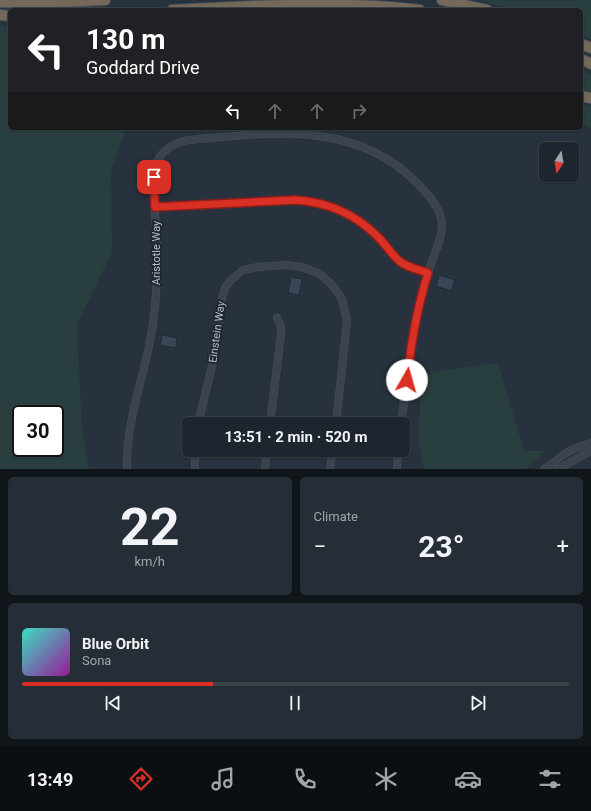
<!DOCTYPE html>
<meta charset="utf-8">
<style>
:root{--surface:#1d262e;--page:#252e36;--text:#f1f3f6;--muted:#a0a5aa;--line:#3b434a;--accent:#d93025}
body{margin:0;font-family:Roboto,sans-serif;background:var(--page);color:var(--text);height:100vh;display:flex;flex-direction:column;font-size:15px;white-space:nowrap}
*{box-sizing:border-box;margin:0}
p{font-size:13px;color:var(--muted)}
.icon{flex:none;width:22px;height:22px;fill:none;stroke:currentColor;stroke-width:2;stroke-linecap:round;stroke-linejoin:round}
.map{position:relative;height:469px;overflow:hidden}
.side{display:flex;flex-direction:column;gap:8px;padding:8px;background:#101519;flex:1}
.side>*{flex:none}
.hud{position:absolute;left:8px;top:8px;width:575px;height:122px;border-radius:6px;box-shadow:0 1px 3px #0004,0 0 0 1px var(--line);background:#202124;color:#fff;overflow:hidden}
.needle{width:26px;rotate:192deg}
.tools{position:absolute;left:539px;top:142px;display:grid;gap:8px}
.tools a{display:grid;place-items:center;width:40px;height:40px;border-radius:6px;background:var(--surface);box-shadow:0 1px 3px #0004,0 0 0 1px var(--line);font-size:20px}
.speed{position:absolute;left:12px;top:405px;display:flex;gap:8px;font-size:20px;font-weight:700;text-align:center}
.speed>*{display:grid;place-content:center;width:52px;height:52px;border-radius:50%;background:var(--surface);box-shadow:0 1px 3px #0004,0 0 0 1px var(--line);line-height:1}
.speed .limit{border:2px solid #111;border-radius:6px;background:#fff;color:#111}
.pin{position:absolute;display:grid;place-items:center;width:34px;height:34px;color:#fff;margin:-17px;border-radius:8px;box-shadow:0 2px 6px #0006}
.me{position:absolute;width:44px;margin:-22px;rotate:7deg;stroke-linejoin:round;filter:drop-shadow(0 0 3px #0008)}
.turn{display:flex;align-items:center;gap:14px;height:84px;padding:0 12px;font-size:18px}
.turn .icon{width:52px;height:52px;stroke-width:2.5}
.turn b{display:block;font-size:28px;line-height:34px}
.lanes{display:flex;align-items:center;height:38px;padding:0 12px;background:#0003;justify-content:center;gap:20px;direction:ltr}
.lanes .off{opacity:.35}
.big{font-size:30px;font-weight:700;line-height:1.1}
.side .widget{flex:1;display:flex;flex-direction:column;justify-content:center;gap:6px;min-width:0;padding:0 14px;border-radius:6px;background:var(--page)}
.side .dial{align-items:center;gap:0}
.dial b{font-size:52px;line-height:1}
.song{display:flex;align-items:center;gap:12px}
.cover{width:48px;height:48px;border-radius:6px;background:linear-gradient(135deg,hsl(170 70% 55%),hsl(300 70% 35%))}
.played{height:4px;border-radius:2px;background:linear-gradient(90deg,var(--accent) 35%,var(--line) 35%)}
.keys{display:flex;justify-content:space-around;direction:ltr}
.heat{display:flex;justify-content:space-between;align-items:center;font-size:22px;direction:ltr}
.side .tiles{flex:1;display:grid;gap:8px;grid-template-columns:1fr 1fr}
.widget:last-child{grid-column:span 2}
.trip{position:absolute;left:182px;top:417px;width:228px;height:40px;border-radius:6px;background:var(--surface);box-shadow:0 1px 3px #0004,0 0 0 1px var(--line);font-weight:700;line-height:40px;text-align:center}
.tabs{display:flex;height:64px;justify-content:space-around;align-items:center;background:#0c0f12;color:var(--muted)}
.tabs .icon{width:28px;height:28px}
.tabs .on{color:var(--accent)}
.tabs b{font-size:18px;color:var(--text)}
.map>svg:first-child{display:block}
</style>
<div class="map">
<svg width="591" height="469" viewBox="0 0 591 469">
<rect width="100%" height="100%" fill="#27323e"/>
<g fill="#293e3f" fill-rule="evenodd">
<path d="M477,0h114v39l-10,-3v-26h-65z"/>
<path d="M0,26l10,1v101h116l-15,44 1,80 -35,72 5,105 7,40h-89zM21,414h34v34h-34z"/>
<path d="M581,70l10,5v18l-10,-3z"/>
<path d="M581,104l10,3v21l-10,-4z"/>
<path d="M498,363l26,88h21l-18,17 -5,1h-98l-6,-31 4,-65z"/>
</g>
<g fill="#394654" stroke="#212a35">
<path d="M439,275l16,5 -4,11 -15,-5z"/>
<path d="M291,277l11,2 -3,16 -11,-2z"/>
<path d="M162,335l15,3 -1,10 -16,-3z"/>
</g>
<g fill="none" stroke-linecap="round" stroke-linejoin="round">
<g stroke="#474f5a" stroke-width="8">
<g id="minor">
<path d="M155,207c26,-2 53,-3 79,-4 43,-3 81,-8 120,14 11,6 21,16 30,26 6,7 11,15 18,20 8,5 18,7 26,10"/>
<path d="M198,424l16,-66 8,-60 3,-10 5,-7 13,-11 15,-3 28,-2 16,2 18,7 13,12 9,13 5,22 -11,103"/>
<path d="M270,424l11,-90v-8l-4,-8"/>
<path d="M127,469c-1,-44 13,-80 22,-123 7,-33 9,-69 8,-103 0,-19 -7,-59 -2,-76 5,-16 18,-24 34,-27 81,-7 168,-21 230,45 11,12 23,24 23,41 0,12 -6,24 -10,35 -4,12 -8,23 -11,35 -10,42 -14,85 -20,128"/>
<path d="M195,469v-19"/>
<path d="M265,469l2,-19"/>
<path d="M330,469l3,-19"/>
<path d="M397,469l1,-19"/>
<path d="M544,469c7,-4 12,-9 18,-13 9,-7 19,-10 29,-13"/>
<path d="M558,469l33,-18"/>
</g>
</g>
<g stroke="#454e59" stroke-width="12">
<g id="highway">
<path d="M442,0l45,10"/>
<path d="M0,2l37,1 68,-3"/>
<path d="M172,10c81,-4 167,-10 248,0"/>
<path d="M0,15l10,1"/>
<path d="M581,44l10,4"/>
<path d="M581,59l10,5"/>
<path d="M581,96l10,2"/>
</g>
</g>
<use href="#minor" stroke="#3b434e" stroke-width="7"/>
<use href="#highway" stroke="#746858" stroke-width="10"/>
</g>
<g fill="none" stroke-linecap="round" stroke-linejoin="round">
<g stroke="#8d1f18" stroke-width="10">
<path id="route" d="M154,177l1,30 140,-7c33,2 61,14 84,38 8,8 14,19 23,25 8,5 18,7 26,10 -11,35 -17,70 -21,107"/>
</g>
<use href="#route" stroke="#d93025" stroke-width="7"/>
</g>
<g text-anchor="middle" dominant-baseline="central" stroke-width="4" stroke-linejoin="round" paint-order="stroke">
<g font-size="11" fill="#b7bfc9" stroke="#1f2833">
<text transform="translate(156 253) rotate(-90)">Aristotle Way</text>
<text transform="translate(217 332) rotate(-82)">Einstein Way</text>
</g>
</g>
</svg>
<div class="tools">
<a><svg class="needle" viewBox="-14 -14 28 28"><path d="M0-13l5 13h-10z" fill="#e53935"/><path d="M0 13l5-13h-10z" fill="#a0a5aa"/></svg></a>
</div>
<div class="speed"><div class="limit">30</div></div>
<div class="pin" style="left:154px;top:177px;background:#d93025"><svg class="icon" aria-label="arrive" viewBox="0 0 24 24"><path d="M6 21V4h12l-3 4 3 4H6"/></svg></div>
<svg class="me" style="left:407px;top:380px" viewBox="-20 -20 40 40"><circle r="19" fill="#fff"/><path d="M0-13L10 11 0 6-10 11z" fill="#d93025"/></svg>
<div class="trip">13:51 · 2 min · 520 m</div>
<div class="hud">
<div class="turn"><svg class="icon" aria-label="left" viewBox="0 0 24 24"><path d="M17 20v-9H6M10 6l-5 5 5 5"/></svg><div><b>130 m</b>Goddard Drive</div></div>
<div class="lanes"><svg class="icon" aria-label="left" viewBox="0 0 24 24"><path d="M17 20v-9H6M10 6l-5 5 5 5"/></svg><svg class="icon off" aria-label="ahead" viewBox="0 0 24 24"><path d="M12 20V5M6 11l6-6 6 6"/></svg><svg class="icon off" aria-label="ahead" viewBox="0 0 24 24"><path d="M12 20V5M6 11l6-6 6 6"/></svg><svg class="icon off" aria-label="right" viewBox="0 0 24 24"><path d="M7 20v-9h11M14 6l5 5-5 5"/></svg></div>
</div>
</div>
<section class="side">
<div class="tiles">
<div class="widget dial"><b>22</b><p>km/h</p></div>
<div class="widget"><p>Climate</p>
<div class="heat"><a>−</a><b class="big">23°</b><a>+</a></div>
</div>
<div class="widget">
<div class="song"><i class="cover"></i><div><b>Blue Orbit</b><p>Sona</p></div></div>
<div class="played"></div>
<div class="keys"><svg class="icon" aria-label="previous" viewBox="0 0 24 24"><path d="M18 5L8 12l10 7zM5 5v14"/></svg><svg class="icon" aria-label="pause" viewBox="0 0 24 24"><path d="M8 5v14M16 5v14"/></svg><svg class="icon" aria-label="next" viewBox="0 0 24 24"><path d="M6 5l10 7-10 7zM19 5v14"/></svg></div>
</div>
</div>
</section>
<nav class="tabs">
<b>13:49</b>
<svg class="icon on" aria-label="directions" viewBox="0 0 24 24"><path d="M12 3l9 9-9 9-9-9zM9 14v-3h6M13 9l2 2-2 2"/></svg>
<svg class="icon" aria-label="music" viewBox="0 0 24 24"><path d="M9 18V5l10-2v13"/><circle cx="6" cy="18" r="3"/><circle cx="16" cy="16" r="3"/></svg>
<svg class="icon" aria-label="phone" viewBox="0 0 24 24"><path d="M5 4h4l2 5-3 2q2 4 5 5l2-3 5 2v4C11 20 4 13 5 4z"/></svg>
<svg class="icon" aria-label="climate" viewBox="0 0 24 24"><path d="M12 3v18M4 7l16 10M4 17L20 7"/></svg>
<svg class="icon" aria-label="car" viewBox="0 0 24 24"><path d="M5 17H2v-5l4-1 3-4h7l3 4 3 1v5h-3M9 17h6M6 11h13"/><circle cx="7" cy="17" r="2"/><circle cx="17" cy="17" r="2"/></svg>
<svg class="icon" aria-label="filters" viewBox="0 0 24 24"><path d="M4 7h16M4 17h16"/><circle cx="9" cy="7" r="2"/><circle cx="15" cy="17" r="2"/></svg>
</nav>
